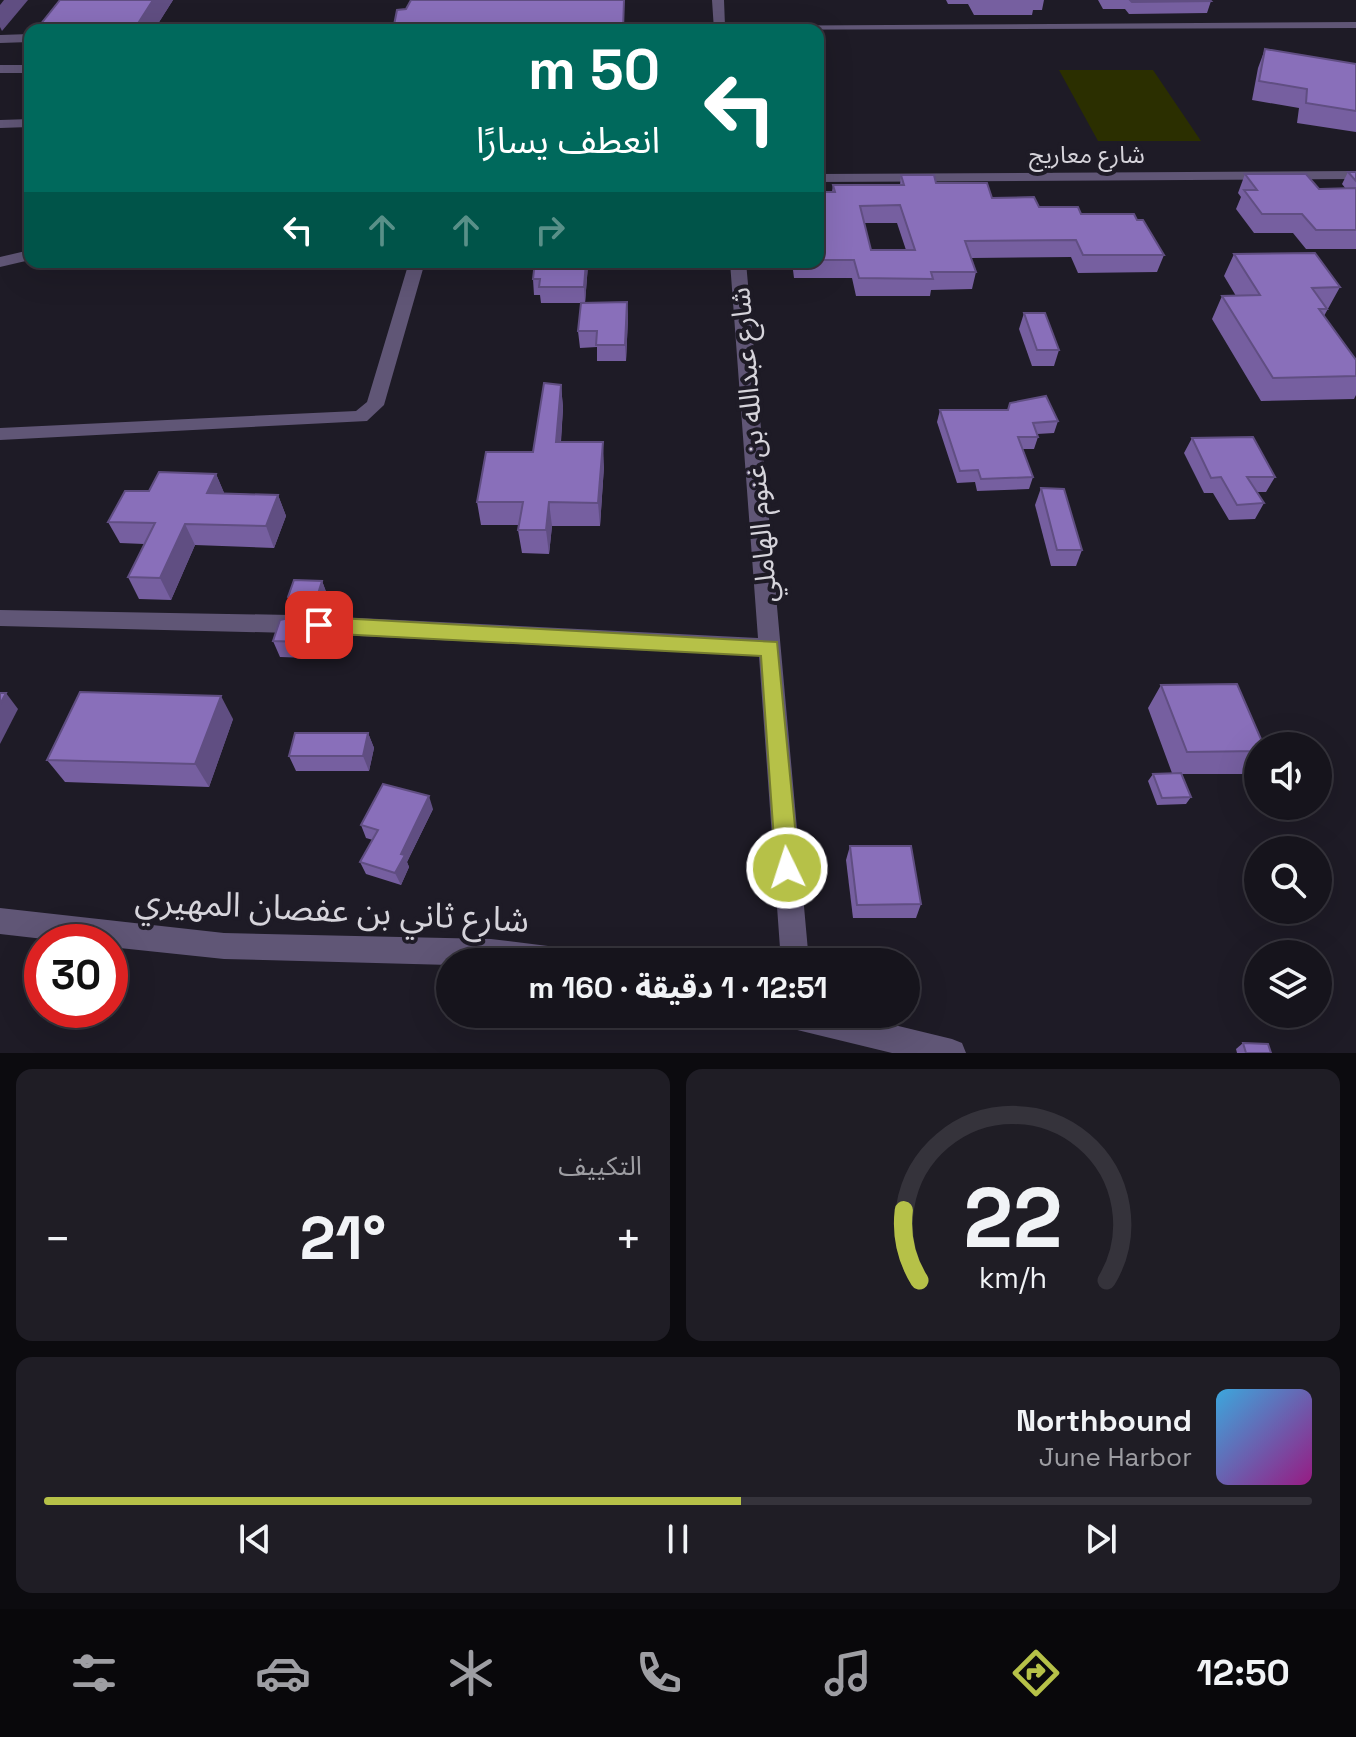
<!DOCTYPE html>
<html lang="ar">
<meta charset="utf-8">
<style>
:root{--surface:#16141c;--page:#1f1d25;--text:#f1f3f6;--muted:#9e9ea3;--line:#35333b;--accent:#b6c148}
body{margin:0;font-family:"Space Grotesk","Noto Sans Arabic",sans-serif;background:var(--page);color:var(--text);direction:rtl;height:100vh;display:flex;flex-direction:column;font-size:30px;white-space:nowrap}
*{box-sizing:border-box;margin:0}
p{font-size:26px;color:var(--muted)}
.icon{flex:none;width:44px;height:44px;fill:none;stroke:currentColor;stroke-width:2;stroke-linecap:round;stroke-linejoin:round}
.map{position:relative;height:1053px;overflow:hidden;direction:ltr}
.sheet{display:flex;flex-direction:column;gap:16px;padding:16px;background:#0c0b0f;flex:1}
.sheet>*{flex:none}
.guide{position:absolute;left:24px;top:24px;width:800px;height:244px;border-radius:16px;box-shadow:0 8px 32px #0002,0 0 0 2px var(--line);direction:rtl;background:#00695c;color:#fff;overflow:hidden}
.buttons{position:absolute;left:1244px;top:732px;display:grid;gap:16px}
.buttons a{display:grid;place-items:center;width:88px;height:88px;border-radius:50%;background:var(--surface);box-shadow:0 8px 32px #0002,0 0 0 2px var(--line);font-size:40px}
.speed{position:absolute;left:24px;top:924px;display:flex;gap:16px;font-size:40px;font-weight:700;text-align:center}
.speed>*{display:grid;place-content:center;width:104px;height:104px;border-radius:50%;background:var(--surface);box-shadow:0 8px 32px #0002,0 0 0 2px var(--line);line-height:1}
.speed .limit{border:12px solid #d22;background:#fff;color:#111}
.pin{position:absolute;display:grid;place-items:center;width:68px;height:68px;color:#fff;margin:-34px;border-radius:16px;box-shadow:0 4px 12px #0006}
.me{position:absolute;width:88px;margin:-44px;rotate:356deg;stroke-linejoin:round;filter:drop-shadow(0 0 6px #0008)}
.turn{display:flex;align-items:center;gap:28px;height:168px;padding:0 32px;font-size:36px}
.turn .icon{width:104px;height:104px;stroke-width:2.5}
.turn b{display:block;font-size:56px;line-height:68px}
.lanes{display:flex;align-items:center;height:76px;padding:0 32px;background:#0003;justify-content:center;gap:40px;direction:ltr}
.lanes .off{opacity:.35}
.big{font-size:60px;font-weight:800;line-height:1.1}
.sheet .widget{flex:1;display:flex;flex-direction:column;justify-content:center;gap:12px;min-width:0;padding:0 28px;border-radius:16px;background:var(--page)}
.sheet .dial{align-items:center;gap:0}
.dial svg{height:208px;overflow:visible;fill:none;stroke:var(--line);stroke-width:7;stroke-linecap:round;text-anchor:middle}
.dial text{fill:var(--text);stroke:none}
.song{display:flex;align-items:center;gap:24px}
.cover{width:96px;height:96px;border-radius:12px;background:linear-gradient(135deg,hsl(200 70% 55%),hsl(310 70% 35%))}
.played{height:8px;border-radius:4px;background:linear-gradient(90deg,var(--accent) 55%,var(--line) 55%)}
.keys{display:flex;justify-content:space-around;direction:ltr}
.heat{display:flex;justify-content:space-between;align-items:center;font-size:44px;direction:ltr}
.sheet .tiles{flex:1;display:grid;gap:16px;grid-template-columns:1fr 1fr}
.widget:last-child{grid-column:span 2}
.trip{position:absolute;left:436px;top:948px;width:484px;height:80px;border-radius:40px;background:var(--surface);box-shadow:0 8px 32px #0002,0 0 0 2px var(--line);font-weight:800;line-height:80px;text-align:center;direction:rtl}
.dock{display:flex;height:128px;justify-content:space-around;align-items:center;background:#09080b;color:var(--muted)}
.dock .icon{width:56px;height:56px}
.dock .selected{color:var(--accent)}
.dock b{font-size:36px;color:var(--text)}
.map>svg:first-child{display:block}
</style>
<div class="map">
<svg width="1356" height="1053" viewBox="0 0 1356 1053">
<rect width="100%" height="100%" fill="#1e1b26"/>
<path fill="#2b2f00" d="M1059,70h94l48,71h-103z"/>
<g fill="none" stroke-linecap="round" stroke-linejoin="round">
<g fill="#605676" fill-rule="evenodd">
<path d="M712,0h12l1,26 631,-4v6l-642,2z"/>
<path d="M30,34v8l-30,1v-8z"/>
<rect x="0" y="65" width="30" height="8"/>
<path d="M30,119v8l-30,1v-8z"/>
<path d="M1356,171v8l-538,3v-8z"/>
<path d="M30,250v10l-30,7v-10z"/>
<path d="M409,262h16l-41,143 -17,16 -367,19v-12l356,-17 11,-9z"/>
<path d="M730,262h16l63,700h-28l-22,-306 -440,-22 -8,-3 -3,-6 3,-6 8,-3 439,22z"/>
<path d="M0,610l291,5 8,3 3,6 -3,6 -8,3 -291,-7z"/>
<path d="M0,908l224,25 267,6 73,9 10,4 4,10h-128v3l-226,-6 -114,-12v-5h-40l-70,-8z"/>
<path d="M775,1014h74l103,25 10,4 4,10h-74l-103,-25 -10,-4z"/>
</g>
</g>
<g fill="#765fa0" fill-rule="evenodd">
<path d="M60,0h113l-19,30h-118z"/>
<path d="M946,0h98l-2,10h-9l-1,5h-58l-6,-11h-20z"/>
<path d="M1098,0h112l1,1 -4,12 -78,1 -4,-5h-22z"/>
<path d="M1265,49l91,15v68l-59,-9 2,-15 -47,-8 6,-32z"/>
<path d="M1348,172h8v77h-50l-13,-16h-39l-18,-24 5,-12 -3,-4 7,-19 74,15h27l-4,-5z"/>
<path d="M901,175l35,8 56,15 47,9 42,7 56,6 27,35 -7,17 -79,1 -7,-16 -100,1 5,14 -4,17 -41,1 -1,6h-74l-4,-18h-58l-2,-16h26v-70h14l1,-7h67zM864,223h33l9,27h-35z"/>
<path d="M1234,254l106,33 -16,29 32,44v35l-2,4 -93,2 -49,-82 10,-23h14l-12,-20z"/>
<path d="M588,265l-3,38 42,-1 1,16 -2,43h-29v-14l-17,1 -2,-17 3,-28h-40l-1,-8h-6l-1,-16z"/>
<path d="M1024,313l35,37 -5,16h-22l-13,-37z"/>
<path d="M561,385l2,23 -2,34 43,24 -4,60h-48l-3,28 -27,-1 -4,-23 1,-5h-38l-4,-23 56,-50z"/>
<path d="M940,410l118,11 -4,12 -17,1 1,3 -4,12h-11l10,28 -4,12 -52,2 -2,-9 -18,1 -20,-61z"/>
<path d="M1192,438l83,39 -9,15h-9l7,11 -9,16 -26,1 -16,-27h-9l-20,-40z"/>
<path d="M216,474l8,19 54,2 8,21 -12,32 -79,-3 -24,55 -32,-1 -11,-22 16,-33 -24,-1 -12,-21 41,-31z"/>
<path d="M1041,488l41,62 -6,16h-25l-16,-61z"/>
<path d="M322,581l6,16 -5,16 -13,3 -2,3 8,17 -7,22 -29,-1 -7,-16 23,-27 -8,-17z"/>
<path d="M1161,685l97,61v17l-8,11h-68l9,23 -5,7 -29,1 -9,-24 5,-7 19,-1 -24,-65z"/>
<path d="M233,719l-24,68 -144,-5 -18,-22z"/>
<path d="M368,733l6,15 -5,23h-73l-7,-15z"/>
<path d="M433,809l-26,53 2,5 -8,18 -35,-11 -6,-12 13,-22 -7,-2 -5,-13z"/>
<path d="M850,846l71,58 -5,14h-63l-7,-58z"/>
<path d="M1243,1043l28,10h-34l-1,-4z"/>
</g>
<g fill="#604e82">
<path d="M4,0h24l-26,31 -2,-4v-22z"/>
<path d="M153,0h20l-19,30h-16l-1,-5z"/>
<path d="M586,262h2v3l-3,38 -1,-16z"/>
<path d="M627,302l1,16 -2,43 -1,-16z"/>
<path d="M561,385l2,23 -4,57 -3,-23z"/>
<path d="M603,442l1,24 -4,60 -2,-23z"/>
<path d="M216,474l9,21 -18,-2z"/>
<path d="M278,495l8,21 -12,32 -8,-22z"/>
<path d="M549,502l3,24 -3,28 -3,-24z"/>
<path d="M185,524l10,21 -24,55 -11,-22z"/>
<path d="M322,581l6,16 -5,16 -13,3 -5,8 4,-4 7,16 -7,22 -7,-16 -3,-34 5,-8z"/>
<path d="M6,693l12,16 -18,35v-40z"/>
<path d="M221,696l12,23 -24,68 -14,-23z"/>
<path d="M368,733l6,15 -5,23 -6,-15z"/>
<path d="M429,796l4,13 -26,53 2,5 -8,18 -6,-12 6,-19z"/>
</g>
<g fill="#896fba" stroke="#604e82" stroke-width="2" fill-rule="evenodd">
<path d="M60,0h93l-16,25 -51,1 -2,4h-48z"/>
<path d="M411,0h213l-1,30h-230l4,-20 9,-1z"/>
<path d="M1130,0h80l1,1 -79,1z"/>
<path d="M1265,49l91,15v47l-50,-8 1,-14 -48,-8z"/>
<path d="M1348,172h8v9z"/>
<path d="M1245,174h61l13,15 37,-1v42h-40l-14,-16h-40l-18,-24h13z"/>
<path d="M901,175h33l2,8h51l5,15 42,-1 5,10h39l3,7h53l3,6h6l21,35h-81l-7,-15 -111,1 11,31h-45l2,7 -74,-1 -5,-18h-36v-68h17l-2,-7h71zM900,205l15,45h-44l-11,-44z"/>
<path d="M1315,253l25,34 -28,1 15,21h-8l37,51v16l-83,2 -51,-82 38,-1 -26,-41z"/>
<path d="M535,262h51l-2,25h-45l1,-8h-7z"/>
<path d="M627,302l-2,43h-29l1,-14h-19l3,-28z"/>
<path d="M1024,313h21l14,37h-22z"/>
<path d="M544,383l17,2 -5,57h47l-5,61 -49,-1 -3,28h-28l5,-28h-46l9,-50h47z"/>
<path d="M1046,396l12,25 -25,2 5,14h-20l15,40 -52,2 -3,-9 -18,1 -20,-61h68l2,-7z"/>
<path d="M1253,437l22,40h-28l17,26 -27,2 -16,-28 -10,1 -19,-40z"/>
<path d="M159,472l57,2 -9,19 71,2 -12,31 -81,-2 -25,54 -32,-1 27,-54 -47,-1 17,-31h24z"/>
<path d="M1041,488l23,1 18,61h-25z"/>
<path d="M294,580l28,1 -5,16 -13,3 -5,8 3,8 7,4 -7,22 -29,-1 7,-21 13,-3 5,-8 -3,-8 -7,-4z"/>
<path d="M1237,684l27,62h-6v5l-71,1 -26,-67z"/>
<path d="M80,692l141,4 -26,68 -148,-4z"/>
<path d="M0,693h6l-6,11z"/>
<path d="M295,733h73l-5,23h-74z"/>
<path d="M1181,773l10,24 -29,1 -9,-24z"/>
<path d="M383,784l46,12 -28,58 4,1 -10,18 -35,-11 18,-32 -17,-5z"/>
<path d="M850,846h61l10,58 -64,1z"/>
<path d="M1243,1043l25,1 3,9h-25z"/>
</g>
<path fill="#b6c148" stroke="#767d2f" stroke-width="2" d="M319,617l458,25 22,226 -3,8 -9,3 -8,-3 -3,-8 -15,-212 -442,-23 -10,-8z"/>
<g text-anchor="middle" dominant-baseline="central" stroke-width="8" stroke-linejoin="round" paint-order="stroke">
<g font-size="24" fill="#d6d4db" stroke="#1e1b26">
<text x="1087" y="154">شارع معاريج</text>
</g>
<g font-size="28" fill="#d6d4db" stroke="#1e1b26">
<text transform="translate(753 445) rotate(-95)">شارع عبدالله بن غنوم الهاملي</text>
</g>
<g font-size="34" fill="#d6d4db" stroke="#1e1b26">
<text transform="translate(332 910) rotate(3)">شارع ثاني بن عفصان المهيري</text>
</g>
</g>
</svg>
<div class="buttons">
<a><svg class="icon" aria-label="sound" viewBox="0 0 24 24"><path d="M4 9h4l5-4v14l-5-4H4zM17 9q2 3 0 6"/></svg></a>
<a><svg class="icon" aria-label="search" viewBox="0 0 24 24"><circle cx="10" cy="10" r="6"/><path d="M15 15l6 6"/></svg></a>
<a><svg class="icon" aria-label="layers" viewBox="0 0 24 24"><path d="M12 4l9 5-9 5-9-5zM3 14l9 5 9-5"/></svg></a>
</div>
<div class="speed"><div class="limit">30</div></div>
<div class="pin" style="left:319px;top:625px;background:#d93025"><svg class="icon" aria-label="arrive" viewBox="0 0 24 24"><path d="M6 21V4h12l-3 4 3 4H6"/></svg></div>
<svg class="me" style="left:787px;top:868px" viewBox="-20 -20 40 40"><circle r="17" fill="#b6c148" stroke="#fff" stroke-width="3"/><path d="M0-11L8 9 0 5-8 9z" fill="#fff"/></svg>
<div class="trip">12:51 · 1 دقيقة · 160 m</div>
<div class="guide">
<div class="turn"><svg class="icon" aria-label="left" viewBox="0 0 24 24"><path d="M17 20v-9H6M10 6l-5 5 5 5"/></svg><div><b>50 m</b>انعطف يسارًا</div></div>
<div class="lanes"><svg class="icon" aria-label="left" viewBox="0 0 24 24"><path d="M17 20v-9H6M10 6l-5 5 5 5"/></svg><svg class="icon off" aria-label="ahead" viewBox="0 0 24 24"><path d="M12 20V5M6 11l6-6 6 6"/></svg><svg class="icon off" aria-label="ahead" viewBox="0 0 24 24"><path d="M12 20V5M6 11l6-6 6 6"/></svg><svg class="icon off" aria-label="right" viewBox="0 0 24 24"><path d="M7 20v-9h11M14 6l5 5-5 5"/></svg></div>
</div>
</div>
<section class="sheet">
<div class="tiles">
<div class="widget dial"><svg viewBox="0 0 100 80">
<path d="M14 69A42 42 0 1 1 86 69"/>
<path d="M14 69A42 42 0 0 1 8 42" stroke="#b6c148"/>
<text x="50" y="56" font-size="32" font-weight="700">22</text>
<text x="50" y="72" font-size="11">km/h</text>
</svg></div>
<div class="widget"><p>التكييف</p>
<div class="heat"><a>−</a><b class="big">21°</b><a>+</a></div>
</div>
<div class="widget">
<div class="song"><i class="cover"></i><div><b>Northbound</b><p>June Harbor</p></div></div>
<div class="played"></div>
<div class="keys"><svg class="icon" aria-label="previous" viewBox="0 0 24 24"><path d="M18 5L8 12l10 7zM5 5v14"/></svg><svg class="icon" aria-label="pause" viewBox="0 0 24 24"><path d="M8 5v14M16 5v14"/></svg><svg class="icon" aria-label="next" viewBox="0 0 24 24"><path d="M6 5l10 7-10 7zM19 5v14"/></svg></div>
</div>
</div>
</section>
<nav class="dock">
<b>12:50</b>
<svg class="icon selected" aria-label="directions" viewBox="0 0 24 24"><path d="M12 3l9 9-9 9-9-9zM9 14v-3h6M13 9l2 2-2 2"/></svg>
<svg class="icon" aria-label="music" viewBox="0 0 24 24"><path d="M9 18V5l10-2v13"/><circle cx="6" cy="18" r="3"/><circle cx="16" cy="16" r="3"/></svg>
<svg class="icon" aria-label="phone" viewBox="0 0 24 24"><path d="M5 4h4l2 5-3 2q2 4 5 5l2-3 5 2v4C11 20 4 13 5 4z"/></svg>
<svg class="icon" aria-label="climate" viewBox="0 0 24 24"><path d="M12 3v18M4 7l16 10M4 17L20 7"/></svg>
<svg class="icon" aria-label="car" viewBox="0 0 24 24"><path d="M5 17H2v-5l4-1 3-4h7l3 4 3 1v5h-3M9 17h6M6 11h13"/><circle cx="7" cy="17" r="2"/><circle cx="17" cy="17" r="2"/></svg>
<svg class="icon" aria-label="filters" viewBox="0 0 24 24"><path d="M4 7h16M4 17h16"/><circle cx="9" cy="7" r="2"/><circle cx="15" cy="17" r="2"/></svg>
</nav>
